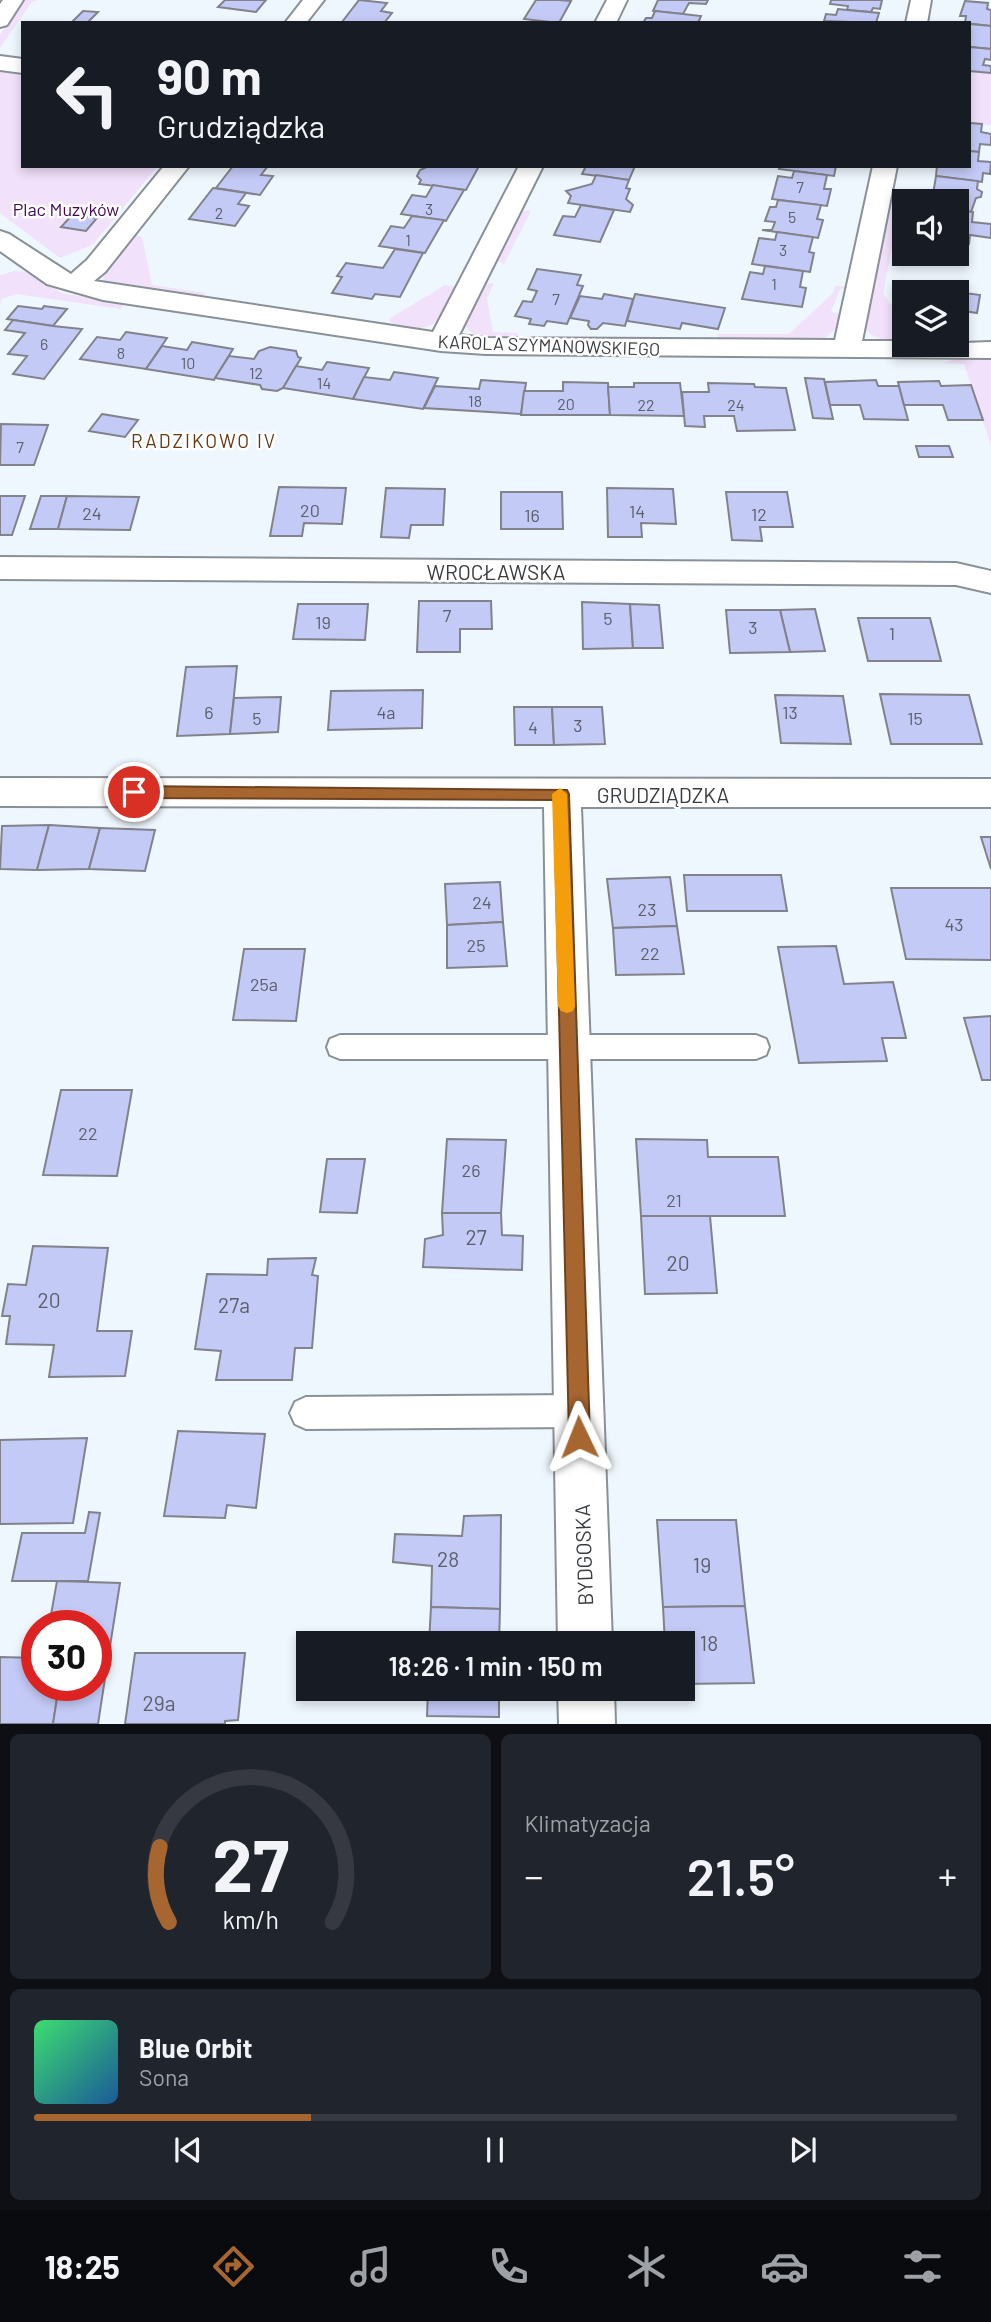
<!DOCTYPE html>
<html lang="pl">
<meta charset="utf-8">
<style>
:root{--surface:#171b24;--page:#20242c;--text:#f1f3f6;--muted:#9ea1a6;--line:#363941;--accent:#a76630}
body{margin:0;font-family:Barlow,sans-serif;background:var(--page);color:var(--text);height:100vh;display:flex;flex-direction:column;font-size:26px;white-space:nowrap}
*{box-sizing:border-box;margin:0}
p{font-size:23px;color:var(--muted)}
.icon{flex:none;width:38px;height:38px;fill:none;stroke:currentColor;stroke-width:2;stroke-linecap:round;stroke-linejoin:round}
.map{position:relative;height:1724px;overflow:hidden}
.panel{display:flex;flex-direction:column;gap:10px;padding:10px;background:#0d0f14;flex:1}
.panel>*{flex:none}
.guide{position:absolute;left:21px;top:21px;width:950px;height:147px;border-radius:0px;box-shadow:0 4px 10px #0003;background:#171b24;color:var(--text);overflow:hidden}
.tools{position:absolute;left:892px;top:189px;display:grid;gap:14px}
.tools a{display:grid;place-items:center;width:77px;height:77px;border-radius:0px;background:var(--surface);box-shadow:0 4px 10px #0003;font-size:35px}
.speed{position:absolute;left:21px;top:1610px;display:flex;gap:14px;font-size:35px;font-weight:700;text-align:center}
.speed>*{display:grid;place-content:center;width:91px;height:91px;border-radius:50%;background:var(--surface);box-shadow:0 4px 10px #0003;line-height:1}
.speed .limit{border:10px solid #d22;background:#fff;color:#111}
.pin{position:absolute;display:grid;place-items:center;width:60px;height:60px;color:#fff;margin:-30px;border:4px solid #fff;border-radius:50%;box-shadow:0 2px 7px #0007}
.me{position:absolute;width:77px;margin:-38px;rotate:358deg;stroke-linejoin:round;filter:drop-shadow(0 0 5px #0008)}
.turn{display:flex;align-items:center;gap:24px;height:147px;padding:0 21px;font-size:32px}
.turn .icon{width:91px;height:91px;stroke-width:2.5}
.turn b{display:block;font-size:49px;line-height:60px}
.big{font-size:52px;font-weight:600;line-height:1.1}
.panel .tile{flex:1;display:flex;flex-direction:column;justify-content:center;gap:10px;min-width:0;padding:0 24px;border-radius:10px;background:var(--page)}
.panel .dial{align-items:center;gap:0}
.dial svg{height:182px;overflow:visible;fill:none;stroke:var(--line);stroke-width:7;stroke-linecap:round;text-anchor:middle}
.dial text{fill:var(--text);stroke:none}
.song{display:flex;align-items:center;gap:21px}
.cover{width:84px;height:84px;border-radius:10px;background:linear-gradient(135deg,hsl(140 70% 55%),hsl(210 70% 35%))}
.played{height:7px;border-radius:4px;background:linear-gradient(90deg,var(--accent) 30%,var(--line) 30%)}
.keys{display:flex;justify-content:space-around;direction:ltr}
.heat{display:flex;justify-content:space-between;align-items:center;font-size:38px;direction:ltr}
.panel .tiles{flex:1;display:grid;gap:10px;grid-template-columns:1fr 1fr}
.tile:last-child{grid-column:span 2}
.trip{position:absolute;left:296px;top:1631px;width:399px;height:70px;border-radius:0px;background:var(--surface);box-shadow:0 4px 10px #0003;font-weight:600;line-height:70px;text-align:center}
.menu{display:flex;height:112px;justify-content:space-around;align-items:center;background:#090b0e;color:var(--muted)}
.menu .icon{width:49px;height:49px}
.menu .current{color:var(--accent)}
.menu b{font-size:32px;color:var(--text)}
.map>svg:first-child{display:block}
</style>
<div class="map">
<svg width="991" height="1724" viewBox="0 0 991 1724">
<rect width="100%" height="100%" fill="#eff7fe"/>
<g fill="#f1e1fa">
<path d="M23,0h15l-6,2 -32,46v-13z"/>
<path d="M0,67l23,3v96h135l-66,79 -32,13 -60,-45z"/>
<path d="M970,71l21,2v52l-21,-2z"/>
<path d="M888,202l12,2 -17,90 22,29v20c-17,-2 -35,-3 -43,-20z"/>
<path d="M520,210l11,1 -27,53 -9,-4z"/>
<path d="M133,235l9,2 10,48 54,8 -8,5 -92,-15 -3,-4 2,-11z"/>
<path d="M14,271l14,1 33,21 63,11 -3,5 -105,-15 -14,5 -2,6v-30z"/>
<path d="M494,283l-7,15 6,34 25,1 -1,7c-18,-1 -43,2 -53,-16l18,-40z"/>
<path d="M445,285l12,2c-17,33 -20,46 -60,41l-8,-9z"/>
<path d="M835,286l12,1 -1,2h-6l-9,23 10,2 -3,13 -14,12 -103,2 -4,-7h72l44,-41z"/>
<path d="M958,358h33v88l-27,-82 -21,-1z"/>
</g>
<g fill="#c4caf6" stroke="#81828b" stroke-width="2">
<path d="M225,0h41l-10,12 -38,-5z"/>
<path d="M359,0l28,3 -6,8 11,2 -8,10 -42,-1z"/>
<path d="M536,0h23l12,1 -12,22 -35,-4z"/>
<path d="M658,0h50l-2,4 -17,-1 -6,11 -30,-3z"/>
<path d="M831,0h51l-2,9 -7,-1 -2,4 -24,-2 1,-4 -18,-2z"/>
<path d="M965,1l23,2 -1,6 4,1v16l-26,-3 1,-7h-6z"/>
<path d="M838,9l9,1 32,3 -3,10 -52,-2 2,-7 10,1z"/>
<path d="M83,11l15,1 -11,11h-16z"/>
<path d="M655,11l28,3 18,2 -3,7h-55l3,-5h6z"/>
<path d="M970,24l21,2v23l-21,-2z"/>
<path d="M970,47l21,2v11l-6,-1 -2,6 8,1v7l-21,-2z"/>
<path d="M970,123l12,1 -1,8 10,2v11l-11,-1 -1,8 -9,-1z"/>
<path d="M970,151l9,1 -1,9 13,1 -1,12 -7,-1 -1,9 -46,-6 1,-10h33z"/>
<path d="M233,166h35l-7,9 12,1 -13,19 -44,-7z"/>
<path d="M429,166h50l-13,24 -47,-6 2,-4 -4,-4 3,-6z"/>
<path d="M586,166h49l-6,14 -47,-6z"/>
<path d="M780,166h56l-2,10 -55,-7z"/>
<path d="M794,171l33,4 -3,14h7l-4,17 -55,-7 6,-23 14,2z"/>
<path d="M596,175l33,5 -3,8 4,1 -4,10 7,6 -3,7 -62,-9 3,-7 -5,-5 26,-7z"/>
<path d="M936,176l42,5 -1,8 5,3 -1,5 -5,1 -5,14 -14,-2v-9l-25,-1z"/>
<path d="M433,185l31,5 -18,31 -45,-7 11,-19 14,2z"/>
<path d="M213,188l33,5 -8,11 11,2 -14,20 -46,-7z"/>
<path d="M778,200l43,5 -4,14 6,1 -5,18 -56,-8h10l3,-8 -10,-1 5,-14h6z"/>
<path d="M581,205l33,5 -14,32 -46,-7 9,-19 12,1z"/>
<path d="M957,210l16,2 -1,10 19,2v14l-21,-3 -1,9 -12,-1z"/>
<path d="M73,214l24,4 -11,13 -25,-4z"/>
<path d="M412,216l32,4 -19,33 -46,-7 12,-20 13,2z"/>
<path d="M777,232l36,5 -4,15 5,1 -4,19 -58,-8 7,-26 16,2z"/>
<path d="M395,249l28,4 -23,44 -25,-3 -3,5 -40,-6 10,-16 -5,-1 9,-13 37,5z"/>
<path d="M765,266l38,5 -3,16 6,1 -4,19 -60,-8 8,-27 13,2z"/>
<path d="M537,269l44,6 -4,10 6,1 -16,38 -20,-3 -3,5 -15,-2 2,-5 -16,-3 8,-15 9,1 5,-11 -9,-2z"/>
<path d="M917,281l50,4 -2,8 15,2 -3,18 -20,-3v-18h-42z"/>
<path d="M604,294l29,5 -8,27 -22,-3 -6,6h-6l-3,-4 1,-4 -19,-3 10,-22 22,3z"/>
<path d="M635,294l90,14 -7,21 -36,-6 -2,6 -53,-8z"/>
<path d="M18,306l24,3 2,-3 23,3 -14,17 -46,-7z"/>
<path d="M13,320l40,6 29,3 -38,50 -31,-5 14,-18 -19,-2 17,-21 -20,-3z"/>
<path d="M126,332l41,6 -21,31 -66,-10 17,-22 23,3z"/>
<path d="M192,342l41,7 -19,31 -68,-11 16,-23 25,4z"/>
<path d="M270,347l26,4 2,6 3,1 -18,30 -6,3 -15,-2 -2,-4 -45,-7 14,-22 25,3 5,-8z"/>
<path d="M327,362l42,6 -16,31 -70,-11 13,-22 26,4z"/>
<path d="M394,372l44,6 -15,31 -70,-10 11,-22 26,3z"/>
<path d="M805,378l19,1 9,40 -20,-1z"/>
<path d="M481,380l45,3 -5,31 -97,-6 11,-22 44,3z"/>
<path d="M876,380l2,6h21l9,34 -44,-1 -4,-14h-30l-5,-23z"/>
<path d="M939,381l2,5 30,-1 12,35h-35l-5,-15h-39l-6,-23z"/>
<path d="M563,382l45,1 2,32h-89l3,-24h39z"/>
<path d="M634,383h46l4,33 -74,-1 -2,-28h26z"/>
<path d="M708,383l46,1 1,3 31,1 9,42 -58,1 -3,-15h-30l1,11 -20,-1 -3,-34h27z"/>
<path d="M102,414l36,6 -13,17 -36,-6z"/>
<path d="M1,424l47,1 -14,40h-34z"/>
<path d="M916,446h33l4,11h-34z"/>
<path d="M279,487l67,1 -4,36 -38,-1 -2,13h-32z"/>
<path d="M386,488l59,1 -2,36h-32l-2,13 -28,-1z"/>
<path d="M607,488l66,1 3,35 -35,-1 1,14h-34z"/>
<path d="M501,492h61l1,37h-62z"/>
<path d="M726,492h61l6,35h-33l2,14 -30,-1z"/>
<path d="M0,496h25l-13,39h-12z"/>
<path d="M41,496h26l-9,33h-28z"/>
<path d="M67,496l72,1 -9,33 -72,-1z"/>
<path d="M419,601h72l1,28h-32v23h-43z"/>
<path d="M582,602l48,2 3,44 -50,1z"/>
<path d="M298,604h70l-3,36 -72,-1z"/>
<path d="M630,604l29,1 4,43h-30z"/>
<path d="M815,609l10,42 -35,1 -10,-42z"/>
<path d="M726,610h54l10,42 -60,1z"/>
<path d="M858,618h72l11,43h-73z"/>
<path d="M237,666l-7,68 -53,2 9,-69z"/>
<path d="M423,690l-1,38 -94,2 3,-39z"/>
<path d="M880,694l89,1 13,49h-91z"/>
<path d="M775,695l68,1 8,48 -70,-1z"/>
<path d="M281,697l-3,35 -48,2 4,-36z"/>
<path d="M514,707h38l2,38h-39z"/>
<path d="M552,707h50l3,37 -51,1z"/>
<path d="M49,825l-12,45 -37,-1 2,-43z"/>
<path d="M49,825l51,3 -11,41 -52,1z"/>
<path d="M100,828l55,2 -10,41 -56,-2z"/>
<path d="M981,837h10v32z"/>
<path d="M684,875h97l6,36h-100z"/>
<path d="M670,877l7,49 -64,2 -6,-49z"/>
<path d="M500,882l3,40 -56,3 -2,-41z"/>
<path d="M891,888h100v72l-85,-1z"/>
<path d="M503,922l4,44 -60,2v-43z"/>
<path d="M677,926l7,48 -68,1 -3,-47z"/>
<path d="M836,946l8,38 49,-2 13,56h-24l5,23 -88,2 -21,-116z"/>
<path d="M244,949h61l-9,72 -63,-1z"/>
<path d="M991,1016v64h-9l-18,-62z"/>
<path d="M61,1090h71l-15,86 -74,-1z"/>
<path d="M447,1139l59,1 -5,73h-59z"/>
<path d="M636,1139l71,1 1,17h70l7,59h-144z"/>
<path d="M327,1159h38l-8,54 -37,-1z"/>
<path d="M442,1213h59l1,22 21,1 -1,34 -99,-3 2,-28 18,-4z"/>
<path d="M641,1216h69l7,77 -72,1z"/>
<path d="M33,1246l75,2 -11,83h35l-7,45 -76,1 5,-32 -48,-1 4,-28h-8l6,-32 18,1z"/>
<path d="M316,1258l-4,17 6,1 -6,72h-17l-3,32h-76l5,-29 -26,-2 12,-75 60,1 1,-16z"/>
<path d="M178,1431l87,3 -9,74 -29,-3 -2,13 -61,-2z"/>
<path d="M87,1438l-14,85 -73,1v-84z"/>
<path d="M89,1512l11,1 -12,68h-76l10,-48h63z"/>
<path d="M501,1515l-1,94 -69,-2 1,-41 -39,-4 2,-28 67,2 2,-20z"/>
<path d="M657,1520h79l9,86 -82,1z"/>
<path d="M57,1581l63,2 -12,76 -12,-1v-32h-47z"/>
<path d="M745,1606l9,77 -72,1v-41h-17l-2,-36z"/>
<path d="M431,1607l69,2 -1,34h-70z"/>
<path d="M135,1653h110l-7,67 -13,1v3h-100z"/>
<path d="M0,1657l37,1v27h22l-6,39h-53z"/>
<path d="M96,1658l12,1 -10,65h-45l6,-39h37z"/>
<path d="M428,1689h71v28l-72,-1z"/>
</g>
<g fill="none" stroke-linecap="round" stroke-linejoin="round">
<g stroke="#899096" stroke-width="4">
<g id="service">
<path d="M340,1035h416l10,4 3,8 -3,8 -10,4h-416l-10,-4 -3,-8 3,-8z"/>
<path d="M579,1395l11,5 5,11 -5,11 -11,5 -273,2 -11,-5 -5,-11 5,-11 11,-5z"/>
</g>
</g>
<g stroke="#899096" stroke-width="4">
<g id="minor">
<path d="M3,0h20l-16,25 -7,2v-23z"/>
<path d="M303,0h21l-18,23h-21z"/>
<path d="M607,0h20l-11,23h-21z"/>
<path d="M911,0h20l-4,23h-21z"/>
<path d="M0,56l23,3v14l-23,-3z"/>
<path d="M164,166h25l-84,106 -11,9 339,51 86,-166h24l-84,169 27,3 349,2 38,-174h24l-35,175h43v4l86,-3v16l-505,-4 -45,-3 -338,-51 -56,-16 -47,-33v-20l9,3 62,40 16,-14z"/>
<path d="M0,557l956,6 35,8v22l-35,-8 -956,-6z"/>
<path d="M0,778l991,1v28h-410l31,836h-54l-14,-836 -544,-1z"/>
<path d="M558,1689h56l1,35h-56z"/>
</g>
</g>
<use href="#service" fill="#fff" fill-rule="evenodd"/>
<use href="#minor" fill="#fff" fill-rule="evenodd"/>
</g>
<path fill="#a76630" stroke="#6d421f" stroke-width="2" d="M134,786l433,4 2,4 21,643 -3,7 -8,3 -7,-3 -3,-7 -15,-637 -420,-2 -8,-6z"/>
<path fill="#f59e0b" d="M560,788l7,6 8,212 -2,5 -6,2 -6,-2 -3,-5 -6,-212z"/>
<g text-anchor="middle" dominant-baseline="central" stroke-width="5" stroke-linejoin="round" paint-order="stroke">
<g font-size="16" fill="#5c606d">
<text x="800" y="186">7</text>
<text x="429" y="208">3</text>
<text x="219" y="212">2</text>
<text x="792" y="216">5</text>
<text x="408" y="239">1</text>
<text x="783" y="249">3</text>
<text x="774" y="283">1</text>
<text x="556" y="298">7</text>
<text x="44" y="343">6</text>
<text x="121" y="352">8</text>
<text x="188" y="362">10</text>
<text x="256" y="372">12</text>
<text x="324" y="382">14</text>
<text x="475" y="400">18</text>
<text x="566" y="403">20</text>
<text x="646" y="404">22</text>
<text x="736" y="404">24</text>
<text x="20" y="446">7</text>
</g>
<g font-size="18" fill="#400557" stroke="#fff">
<text x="66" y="209">Plac Muzyków</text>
</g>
<g font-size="18" fill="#393c3f" stroke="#fff">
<text transform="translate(549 345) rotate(2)">KAROLA SZYMANOWSKIEGO</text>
</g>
<g font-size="18" fill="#5c606d">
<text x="310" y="510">20</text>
<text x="637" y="511">14</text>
<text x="92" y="513">24</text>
<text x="759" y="514">12</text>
<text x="532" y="515">16</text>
<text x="447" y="615">7</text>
<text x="608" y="618">5</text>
<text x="323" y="622">19</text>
<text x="753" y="627">3</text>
<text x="892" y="633">1</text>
<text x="209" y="712">6</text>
<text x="386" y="712">4a</text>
<text x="790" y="712">13</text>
<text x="257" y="718">5</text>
<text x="915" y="718">15</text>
<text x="578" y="725">3</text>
<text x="533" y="727">4</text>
<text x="482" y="902">24</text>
<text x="647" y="909">23</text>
<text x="954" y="924">43</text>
<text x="476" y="945">25</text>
<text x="650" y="953">22</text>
<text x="264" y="984">25a</text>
<text x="88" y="1133">22</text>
<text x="471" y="1170">26</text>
<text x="674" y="1200">21</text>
</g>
<g font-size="19" letter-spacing="2" fill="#643913" stroke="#fff">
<text x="204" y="440">RADZIKOWO IV</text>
</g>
<g font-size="21" fill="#393c3f" stroke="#fff">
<text x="496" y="571">WROCŁAWSKA</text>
<text x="663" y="794">GRUDZIĄDZKA</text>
<text transform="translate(583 1555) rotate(-92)">BYDGOSKA</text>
</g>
<g font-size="21" fill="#5c606d">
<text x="476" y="1236">27</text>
<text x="678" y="1262">20</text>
<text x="49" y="1299">20</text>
<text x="234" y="1304">27a</text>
<text x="448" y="1558">28</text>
<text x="702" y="1564">19</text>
<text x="709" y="1642">18</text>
<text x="159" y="1702">29a</text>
</g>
</g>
</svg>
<div class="tools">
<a><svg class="icon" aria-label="sound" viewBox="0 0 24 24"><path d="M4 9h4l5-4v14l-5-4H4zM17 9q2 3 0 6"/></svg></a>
<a><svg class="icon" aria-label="layers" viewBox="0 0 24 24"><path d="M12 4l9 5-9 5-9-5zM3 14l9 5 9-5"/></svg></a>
</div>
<div class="speed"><div class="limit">30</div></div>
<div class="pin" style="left:134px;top:792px;background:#d93025"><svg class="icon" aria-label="arrive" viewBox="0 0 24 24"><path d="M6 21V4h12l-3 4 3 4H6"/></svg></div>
<svg class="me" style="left:579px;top:1437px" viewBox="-20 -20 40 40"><path d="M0-17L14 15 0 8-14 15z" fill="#a76630" stroke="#fff" stroke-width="4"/></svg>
<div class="trip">18:26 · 1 min · 150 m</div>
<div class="guide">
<div class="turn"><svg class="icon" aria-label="left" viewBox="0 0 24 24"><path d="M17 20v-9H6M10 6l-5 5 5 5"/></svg><div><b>90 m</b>Grudziądzka</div></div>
</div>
</div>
<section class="panel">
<div class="tiles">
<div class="tile dial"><svg viewBox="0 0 100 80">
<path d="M14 69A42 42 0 1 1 86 69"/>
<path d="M14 69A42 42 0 0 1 10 36" stroke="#a76630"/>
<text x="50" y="56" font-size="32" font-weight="700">27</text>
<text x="50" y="72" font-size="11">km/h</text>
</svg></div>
<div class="tile"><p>Klimatyzacja</p>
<div class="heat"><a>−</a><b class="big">21.5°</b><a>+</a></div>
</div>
<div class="tile">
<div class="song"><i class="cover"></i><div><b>Blue Orbit</b><p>Sona</p></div></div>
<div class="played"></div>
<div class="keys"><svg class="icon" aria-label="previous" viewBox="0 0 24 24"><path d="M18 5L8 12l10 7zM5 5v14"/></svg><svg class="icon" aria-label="pause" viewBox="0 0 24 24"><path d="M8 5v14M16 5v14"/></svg><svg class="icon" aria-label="next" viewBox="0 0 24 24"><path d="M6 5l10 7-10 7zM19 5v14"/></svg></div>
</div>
</div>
</section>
<nav class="menu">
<b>18:25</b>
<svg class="icon current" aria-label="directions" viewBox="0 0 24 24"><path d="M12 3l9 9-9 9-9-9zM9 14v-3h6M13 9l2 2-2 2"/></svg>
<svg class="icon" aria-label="music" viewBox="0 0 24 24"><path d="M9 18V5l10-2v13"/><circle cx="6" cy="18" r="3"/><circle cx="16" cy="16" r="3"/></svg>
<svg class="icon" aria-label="phone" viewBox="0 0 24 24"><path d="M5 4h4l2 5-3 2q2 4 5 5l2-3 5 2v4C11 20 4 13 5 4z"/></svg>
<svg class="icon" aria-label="climate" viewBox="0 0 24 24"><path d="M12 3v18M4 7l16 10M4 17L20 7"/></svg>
<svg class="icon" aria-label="car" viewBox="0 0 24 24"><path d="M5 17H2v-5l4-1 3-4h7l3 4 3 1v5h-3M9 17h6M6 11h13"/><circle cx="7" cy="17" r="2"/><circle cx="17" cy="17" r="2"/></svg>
<svg class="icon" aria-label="filters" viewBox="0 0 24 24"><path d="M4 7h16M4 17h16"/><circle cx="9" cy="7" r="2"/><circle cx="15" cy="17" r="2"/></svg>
</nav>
